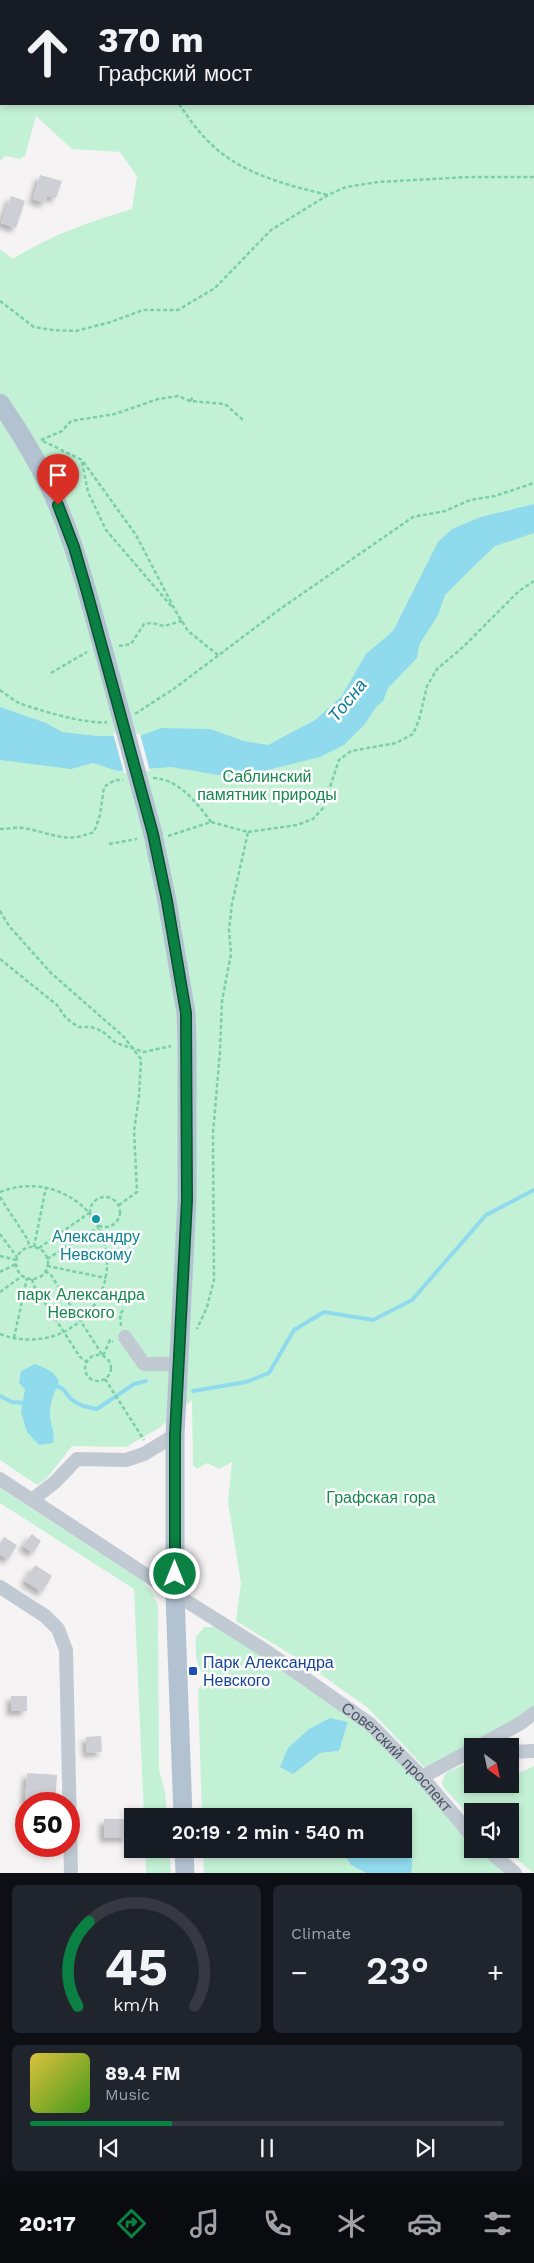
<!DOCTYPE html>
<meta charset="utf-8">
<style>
:root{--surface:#171b24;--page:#20242c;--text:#f1f3f6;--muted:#9ea1a6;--line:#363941;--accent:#0b8043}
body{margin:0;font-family:"Work Sans",sans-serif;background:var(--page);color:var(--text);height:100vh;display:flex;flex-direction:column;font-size:19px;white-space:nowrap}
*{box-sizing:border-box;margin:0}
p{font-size:16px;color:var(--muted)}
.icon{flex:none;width:28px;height:28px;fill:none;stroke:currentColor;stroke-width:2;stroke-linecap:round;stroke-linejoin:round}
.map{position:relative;height:1873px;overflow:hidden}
.panel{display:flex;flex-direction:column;gap:12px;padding:12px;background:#0d0f14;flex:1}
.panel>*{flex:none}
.guide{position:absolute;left:0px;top:0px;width:535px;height:105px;box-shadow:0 2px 8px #0003;background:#171b24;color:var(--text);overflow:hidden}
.needle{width:32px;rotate:147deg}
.fabs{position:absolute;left:464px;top:1738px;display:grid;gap:10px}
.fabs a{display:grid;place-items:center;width:55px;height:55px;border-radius:0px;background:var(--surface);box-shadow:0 2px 8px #0003;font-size:25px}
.speed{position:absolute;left:15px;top:1792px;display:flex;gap:10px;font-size:25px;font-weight:700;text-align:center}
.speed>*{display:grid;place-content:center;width:65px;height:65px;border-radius:50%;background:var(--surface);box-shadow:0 2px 8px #0003;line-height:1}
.speed .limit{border:8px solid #d22;background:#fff;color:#111}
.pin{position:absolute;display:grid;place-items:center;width:42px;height:42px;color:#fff;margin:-51px -21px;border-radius:50% 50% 50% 0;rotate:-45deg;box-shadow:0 0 5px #0007}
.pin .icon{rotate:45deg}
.me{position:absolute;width:55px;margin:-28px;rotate:0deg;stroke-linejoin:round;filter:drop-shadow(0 0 4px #0008)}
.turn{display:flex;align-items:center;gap:18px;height:105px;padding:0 15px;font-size:22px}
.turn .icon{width:65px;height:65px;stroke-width:2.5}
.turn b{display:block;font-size:35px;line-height:42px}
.big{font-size:38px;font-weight:600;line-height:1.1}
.panel .card{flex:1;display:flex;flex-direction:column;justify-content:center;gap:8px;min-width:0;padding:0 18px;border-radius:8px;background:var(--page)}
.panel .dial{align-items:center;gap:0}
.dial svg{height:130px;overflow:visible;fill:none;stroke:var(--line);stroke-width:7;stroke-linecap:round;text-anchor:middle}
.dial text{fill:var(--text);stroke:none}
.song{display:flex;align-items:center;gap:15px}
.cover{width:60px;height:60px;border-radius:8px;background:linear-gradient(135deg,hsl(50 70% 55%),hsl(100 70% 35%))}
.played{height:5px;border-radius:2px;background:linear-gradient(90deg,var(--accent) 30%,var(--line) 30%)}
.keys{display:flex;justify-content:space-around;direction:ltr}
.heat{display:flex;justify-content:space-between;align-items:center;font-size:28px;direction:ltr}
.panel .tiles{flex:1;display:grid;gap:12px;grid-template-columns:1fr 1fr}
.card:last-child{grid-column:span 2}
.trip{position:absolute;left:124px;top:1808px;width:288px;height:50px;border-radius:0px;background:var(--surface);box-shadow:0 2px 8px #0003;font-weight:600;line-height:50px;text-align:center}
.dock{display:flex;height:80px;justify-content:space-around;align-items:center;background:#090b0e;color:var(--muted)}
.dock .icon{width:35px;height:35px}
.dock .active{color:var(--accent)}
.dock b{font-size:22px;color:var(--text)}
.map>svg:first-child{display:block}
</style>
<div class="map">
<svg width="534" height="1873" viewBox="0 0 534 1873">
<defs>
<filter id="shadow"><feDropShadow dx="-4.5" dy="4.5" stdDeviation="2.5" flood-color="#0004"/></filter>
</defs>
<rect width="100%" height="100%" fill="#f5f3f3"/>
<g fill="#c3f1d5" fill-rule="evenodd">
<path d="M0,0l88,1h-87v103h533v-62v1673l-108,54 -58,-61 -66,-47 -66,-40 5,-38 -13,-81 4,-40 -13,7 -12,-6 -10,6 -4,-4 -1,-65 -33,28 -33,19 -54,-1 -25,32 -10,7 -37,-25v-1211l13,10c40,-25 74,-36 119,-50l5,-33 -17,-24 -48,-3 -36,-33 -11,40 -5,3 -15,-3 -5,5z"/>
<path d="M0,1488l141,92 11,12 6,14 1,163 6,23 2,24h-23l-10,-227 -134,-86z"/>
<path d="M204,1627h13l78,48 73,52 104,111v11h11l30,24h-102c2,-13 0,-23 -8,-33l-1,-24h-200l-4,-126c11,-13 2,-18 -1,-29 -2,-8 -1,-17 -1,-24zM348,1722l-9,29 -19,2 -13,10z"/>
<path d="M472,1762v22h38v-9l3,1 21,-10v107l-31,-24h7v-38h-38v7l-27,-29 -3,-5 2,-9 5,-4z"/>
<path d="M145,1849h24l2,24h-25z"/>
<path d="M203,1849h138l10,16 15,8h-162z"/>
</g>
<g fill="#90daee">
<path d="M534,504v29l-39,13 -24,23 -26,26 -7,20 -19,30 -2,13 -29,30 -5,13 -7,6 -11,17 -21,21 -24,12 -56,14 -40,5 -53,-9 -53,4 -25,-8 -22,6 -71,-9v-53l46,16 16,9 35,4h43l21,-8 49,1 34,12 24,4 47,-25 26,-23 25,-43 27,-23 45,-89 14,-13 29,-12z"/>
<path d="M35,1364c10,4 19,7 24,17 -3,10 -9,20 -9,31 -1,12 6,18 3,31l-14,2 -12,-13 -6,-20 4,-23 -6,-6 2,-12z"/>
<path d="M330,1718l18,4 -9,29 -19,2 -27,21 -13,-7 8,-19 21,-19z"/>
<path d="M403,1840c8,9 11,20 8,33h-45l-15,-8 -10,-16h61z"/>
</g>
<path fill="#f5f3f3" d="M113,733l27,1 10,37 -26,2z"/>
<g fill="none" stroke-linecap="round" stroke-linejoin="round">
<g stroke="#90daee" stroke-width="4">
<path d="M53,1385c14,4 9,5 18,14 8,7 17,8 26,10l37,-25 12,-3"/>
<path d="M193,1391l53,-9 23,-9 25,-43 30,-18 49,8 39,-20 74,-85 48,-25"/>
<path d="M0,1396l12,6 14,1"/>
</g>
</g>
<g fill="#cdcfd5" filter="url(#shadow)">
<path d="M40,175l22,6 -6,17 -9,-2 -2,7 -12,-4z"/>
<path d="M11,196l14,5 -9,27 -15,-5z"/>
<path d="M32,1534l9,7 -8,12 -10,-7z"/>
<path d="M4,1537l13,8 -9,15 -8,-6v-11z"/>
<path d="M35,1565l17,11 -10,16 -17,-11z"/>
<rect x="11" y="1696" width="16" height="15"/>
<path d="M101,1736l1,16 -15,1 -1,-16z"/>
<path d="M27,1773l30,2 -2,29 -30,-2z"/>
<rect x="104" y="1819" width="24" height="19"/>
</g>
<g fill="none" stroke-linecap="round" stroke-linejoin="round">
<g stroke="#7ad0a6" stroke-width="2.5" stroke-dasharray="4 2.5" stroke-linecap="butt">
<path d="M0,43h1"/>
<path d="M179,104c9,13 19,28 31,39 31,31 77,42 118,52"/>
<path d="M0,301l34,26 18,3 24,1 35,-9 32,-12h35l37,-22 56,-58 57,-35 18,-8 32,-5 91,-5h65"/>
<path d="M190,401l4,-5"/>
<path d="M41,440l21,-9 9,-10 44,-7 43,-15 20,-3 12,5 35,3 18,16"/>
<path d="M43,441l39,19 54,75 39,75 13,21 30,24"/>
<path d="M82,462l6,30 18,38 66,77"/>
<path d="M119,646l12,-2 13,-20 8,-1 12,3 18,-5"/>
<path d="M51,673l36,-21"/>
<path d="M0,690c6,4 13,10 19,13 19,7 69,22 88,19"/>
<path d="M135,714l40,-26 105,-79 133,-92 32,-6 25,-11 25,-4 39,-13"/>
<path d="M153,778c26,1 44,25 58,44"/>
<path d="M0,829c8,0 17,-2 24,-1 28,5 40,16 70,4l6,-17 4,-28 11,-7h8"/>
<path d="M248,832l49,-7 16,-6 10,-11 16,-48 12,-9 45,-8 17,-9 6,-14 8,-34 10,-17 25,-21 57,-57 15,-10"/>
<path d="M168,836l43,-14 37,10 -16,72 -3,26 2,24 -9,47 -2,50 -7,82 1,147 -7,27 -10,22"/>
<path d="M109,844l28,-5"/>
<path d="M0,911l9,15 42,47 73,64 17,22 -2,37 -5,35 3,61 -18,13"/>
<path d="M0,959l57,46 9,13 12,9h13l11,4 14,12 28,9 27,-6"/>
<path d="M0,1192c33,-13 68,-4 91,23"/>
<circle cx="105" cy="1212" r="15"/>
<path d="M0,1197l28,43 1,7"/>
<path d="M0,1234l17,23"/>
<circle cx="32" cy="1263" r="16"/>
<path d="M34,1247l12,-60"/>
<path d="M39,1248l50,-35"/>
<path d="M0,1256l16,4"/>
<path d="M47,1259l52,-32"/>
<path d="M47,1266l59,12"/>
<path d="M45,1271l6,4 52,81 7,-16 3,2"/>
<path d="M0,1272l16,-8"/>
<path d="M32,1279l2,7 46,71 7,5"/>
<path d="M0,1292l22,-16"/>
<path d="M121,1326l-1,-12 5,-6"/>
<path d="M0,1334c70,26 132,-44 97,-110"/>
<path d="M14,1338l13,-60"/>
<circle cx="98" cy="1368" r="13"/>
<path d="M105,1379l39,61"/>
</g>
<g stroke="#c1cad2" stroke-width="14">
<path d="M160,0v1"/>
<path d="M125,1337l19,27h33"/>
<path id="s1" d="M0,1479l175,115 91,57 104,73 52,53 50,59"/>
<path d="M32,1500l23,-18 22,-23 49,1 18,-6 31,-19"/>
<path d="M0,1587l45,29 13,13 8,21 5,223"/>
<path d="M479,1746l42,-23 13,-10"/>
<path d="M510,1752l24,-1"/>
<path d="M422,1777l50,-27"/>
<path d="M487,1849l28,24"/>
</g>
<g stroke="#b3c2d1" stroke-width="19">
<path d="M0,403c22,32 43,67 58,103 20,47 32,97 46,146"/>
<path d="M153,834l14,67 19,112 1,28v159l-12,235v159l8,222"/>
<path d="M184,1849l1,24"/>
</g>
<path stroke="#b3c2d1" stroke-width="19" d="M104,652l49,182"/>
</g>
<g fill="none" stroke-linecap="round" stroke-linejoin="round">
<g stroke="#07532c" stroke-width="12">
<path id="route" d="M58,505l16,42 13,45 66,242 14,67 19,112 1,187 -12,235v139"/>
</g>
<use href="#route" stroke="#0b8043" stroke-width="9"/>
</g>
<circle fill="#0f9aa8" stroke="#fff" stroke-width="2" cx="96" cy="1219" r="5"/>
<rect fill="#1a4fb4" stroke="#fff" stroke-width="2" x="188" y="1666" width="10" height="10" rx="2.5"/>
<g text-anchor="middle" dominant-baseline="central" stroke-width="5" stroke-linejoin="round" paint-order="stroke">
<g font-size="16" fill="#17864f" stroke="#fff">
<text x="267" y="776">Саблинский<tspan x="267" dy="18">памятник природы</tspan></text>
<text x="81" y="1294">парк Александра<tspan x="81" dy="18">Невского</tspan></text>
<text x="381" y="1497">Графская гора</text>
</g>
<g font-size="16" fill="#0d838f" stroke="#fff">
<text x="96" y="1236">Александру<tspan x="96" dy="18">Невскому</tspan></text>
</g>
<g font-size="16" fill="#164399" stroke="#fff" text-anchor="start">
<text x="203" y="1662">Парк Александра<tspan x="203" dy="18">Невского</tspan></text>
</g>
<g font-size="16" fill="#4a5661" stroke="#fff">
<text stroke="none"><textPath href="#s1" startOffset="486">Советский проспект</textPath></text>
</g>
<g font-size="18" font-style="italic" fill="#0c7c9b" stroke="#fff">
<text transform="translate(347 700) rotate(-51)">Тосна</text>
</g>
</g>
</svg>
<div class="fabs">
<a><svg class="needle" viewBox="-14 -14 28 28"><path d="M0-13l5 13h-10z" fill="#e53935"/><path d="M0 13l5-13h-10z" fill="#9ea1a6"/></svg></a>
<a><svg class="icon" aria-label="sound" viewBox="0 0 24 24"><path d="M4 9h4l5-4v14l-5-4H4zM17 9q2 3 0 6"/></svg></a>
</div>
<div class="speed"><div class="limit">50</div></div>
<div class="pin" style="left:58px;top:505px;background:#d93025"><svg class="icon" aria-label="arrive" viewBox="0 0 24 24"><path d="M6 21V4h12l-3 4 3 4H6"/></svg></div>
<svg class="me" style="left:175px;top:1574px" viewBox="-20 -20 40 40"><circle r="17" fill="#0b8043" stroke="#fff" stroke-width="3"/><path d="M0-11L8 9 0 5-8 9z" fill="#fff"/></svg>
<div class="trip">20:19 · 2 min · 540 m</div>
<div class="guide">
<div class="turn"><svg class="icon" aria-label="ahead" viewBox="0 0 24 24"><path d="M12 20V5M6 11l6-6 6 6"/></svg><div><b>370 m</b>Графский мост</div></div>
</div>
</div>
<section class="panel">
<div class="tiles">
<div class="card dial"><svg viewBox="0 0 100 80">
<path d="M14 69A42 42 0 1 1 86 69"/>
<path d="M14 69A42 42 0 0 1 21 17" stroke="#0b8043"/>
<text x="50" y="56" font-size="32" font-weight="700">45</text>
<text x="50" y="72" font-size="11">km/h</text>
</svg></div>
<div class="card"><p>Climate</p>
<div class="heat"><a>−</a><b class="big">23°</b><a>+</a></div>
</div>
<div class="card">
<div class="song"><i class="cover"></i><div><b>89.4 FM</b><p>Music</p></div></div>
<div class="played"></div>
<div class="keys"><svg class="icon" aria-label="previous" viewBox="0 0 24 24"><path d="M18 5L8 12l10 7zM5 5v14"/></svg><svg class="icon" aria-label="pause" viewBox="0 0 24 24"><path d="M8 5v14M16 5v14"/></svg><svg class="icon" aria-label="next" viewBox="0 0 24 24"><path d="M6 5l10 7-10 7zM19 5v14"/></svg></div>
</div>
</div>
</section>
<nav class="dock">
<b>20:17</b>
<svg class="icon active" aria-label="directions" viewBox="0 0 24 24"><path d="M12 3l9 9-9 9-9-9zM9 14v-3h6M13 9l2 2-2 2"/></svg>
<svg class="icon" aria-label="music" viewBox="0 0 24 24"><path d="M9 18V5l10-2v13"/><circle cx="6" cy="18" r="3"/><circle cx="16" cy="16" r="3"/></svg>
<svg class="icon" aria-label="phone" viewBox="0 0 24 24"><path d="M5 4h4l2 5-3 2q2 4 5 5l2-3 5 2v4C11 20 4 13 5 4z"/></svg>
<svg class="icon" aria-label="climate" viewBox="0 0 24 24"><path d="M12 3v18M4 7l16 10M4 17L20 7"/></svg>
<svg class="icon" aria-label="car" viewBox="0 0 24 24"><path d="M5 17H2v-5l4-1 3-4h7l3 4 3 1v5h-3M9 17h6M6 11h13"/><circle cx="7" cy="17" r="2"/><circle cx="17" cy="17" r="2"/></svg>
<svg class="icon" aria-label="filters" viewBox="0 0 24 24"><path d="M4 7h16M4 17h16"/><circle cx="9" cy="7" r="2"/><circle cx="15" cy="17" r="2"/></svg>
</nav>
